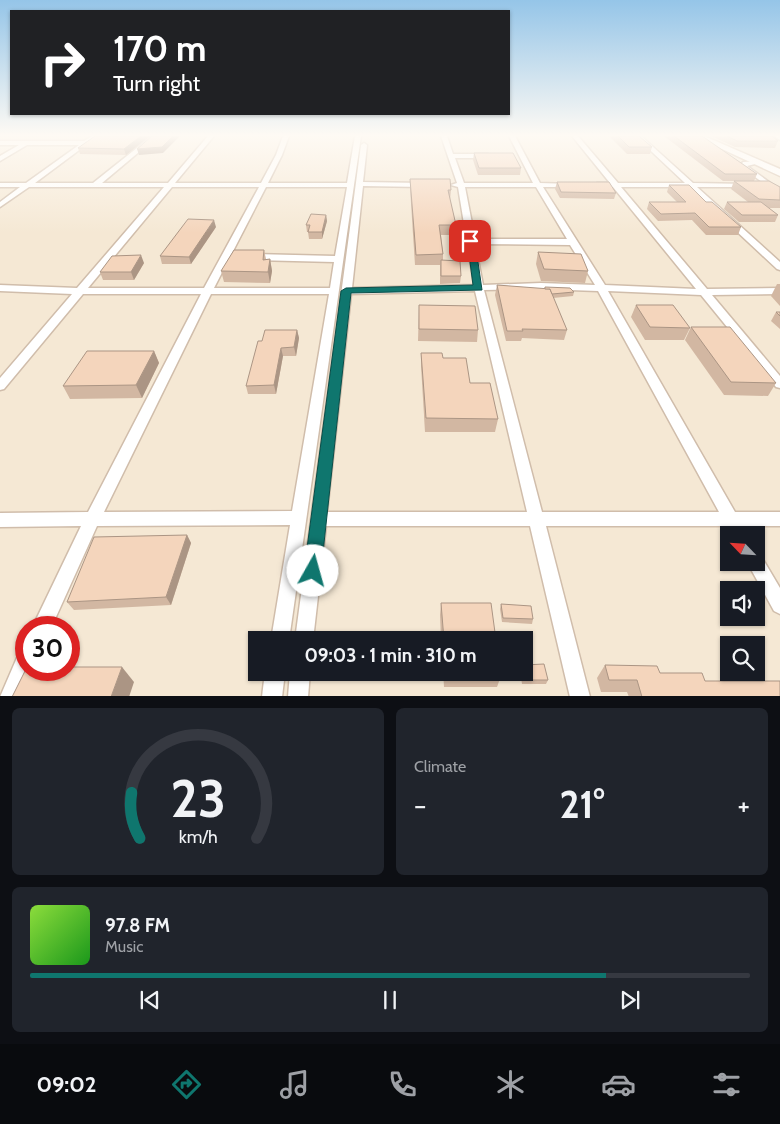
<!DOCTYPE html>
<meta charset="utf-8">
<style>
:root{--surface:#171b24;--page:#20242c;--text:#f1f3f6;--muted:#9ea1a6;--line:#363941;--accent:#0f766e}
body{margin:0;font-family:Cabin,sans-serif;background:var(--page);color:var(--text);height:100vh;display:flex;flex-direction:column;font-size:19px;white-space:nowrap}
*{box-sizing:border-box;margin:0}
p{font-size:16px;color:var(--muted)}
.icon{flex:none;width:28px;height:28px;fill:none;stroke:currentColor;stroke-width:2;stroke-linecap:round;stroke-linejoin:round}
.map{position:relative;height:696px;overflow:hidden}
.sheet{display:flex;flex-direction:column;gap:12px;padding:12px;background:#0d0f14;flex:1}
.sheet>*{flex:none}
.guide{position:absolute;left:10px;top:10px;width:500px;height:105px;border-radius:0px;box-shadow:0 1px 4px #0004;background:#202124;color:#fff;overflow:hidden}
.needle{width:32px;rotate:295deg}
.controls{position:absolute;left:720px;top:526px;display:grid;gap:10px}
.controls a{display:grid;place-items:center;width:45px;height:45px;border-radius:0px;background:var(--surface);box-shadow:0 1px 4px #0004;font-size:25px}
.speed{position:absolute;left:15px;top:616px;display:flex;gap:10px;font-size:25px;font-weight:700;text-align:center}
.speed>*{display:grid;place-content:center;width:65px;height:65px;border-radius:50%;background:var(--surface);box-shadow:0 1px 4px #0004;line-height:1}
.speed .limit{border:8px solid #d22;background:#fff;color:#111}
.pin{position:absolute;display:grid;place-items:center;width:42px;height:42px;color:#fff;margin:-21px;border-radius:10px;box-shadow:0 2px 8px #0006}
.me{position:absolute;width:55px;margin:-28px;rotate:7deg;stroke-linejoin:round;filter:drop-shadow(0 0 4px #0008)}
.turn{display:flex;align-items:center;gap:18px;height:105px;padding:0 20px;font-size:22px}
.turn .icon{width:65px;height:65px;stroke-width:2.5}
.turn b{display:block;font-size:35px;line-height:42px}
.big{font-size:38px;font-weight:700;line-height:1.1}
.sheet .widget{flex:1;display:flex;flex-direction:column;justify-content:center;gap:8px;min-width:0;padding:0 18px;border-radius:8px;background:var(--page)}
.sheet .dial{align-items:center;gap:0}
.dial svg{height:130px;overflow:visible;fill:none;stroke:var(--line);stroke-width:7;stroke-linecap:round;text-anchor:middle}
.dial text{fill:var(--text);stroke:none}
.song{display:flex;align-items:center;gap:15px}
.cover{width:60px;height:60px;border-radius:8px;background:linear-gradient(135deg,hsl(90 70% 55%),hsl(120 70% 35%))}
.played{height:5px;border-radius:2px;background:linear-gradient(90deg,var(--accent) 80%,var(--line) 80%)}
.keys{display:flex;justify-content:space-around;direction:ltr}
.heat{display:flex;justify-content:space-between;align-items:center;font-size:28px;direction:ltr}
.sheet .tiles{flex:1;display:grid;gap:12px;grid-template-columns:1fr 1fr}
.widget:last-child{grid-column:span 2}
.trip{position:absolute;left:248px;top:631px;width:285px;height:50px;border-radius:0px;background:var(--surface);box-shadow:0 1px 4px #0004;font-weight:700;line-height:50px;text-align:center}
.tab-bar{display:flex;height:80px;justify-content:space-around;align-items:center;background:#090b0e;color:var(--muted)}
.tab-bar .icon{width:35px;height:35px}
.tab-bar .selected{color:var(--accent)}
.tab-bar b{font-size:22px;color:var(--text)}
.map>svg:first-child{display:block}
</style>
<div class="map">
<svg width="780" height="697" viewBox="0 0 780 697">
<rect width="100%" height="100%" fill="#fdf5e6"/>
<path fill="#f5e8d4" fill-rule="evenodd" d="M0,136h780v560l-780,1zM729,535h27v27h-27zM729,590h27v28h-27zM26,628h43v42h-43zM256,640h268v32h-268zM729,645h27v27h-27z"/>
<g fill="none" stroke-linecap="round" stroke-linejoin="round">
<g stroke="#d0bdab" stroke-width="3">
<g id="street">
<path d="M92,136h6l-63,47h58l59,-47h6l-56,47h66l40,-47h6l-39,47h86l15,-28 7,-19h6l-7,19 -14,28h79l8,-47h6l-72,504h-18l19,-115 -193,1 -46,102h-19l49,-102 -81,1v-14l88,-1 113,-218h-118l-79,95 -4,1v-12l72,-84 -72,-3v-6l77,3 87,-101h-135l-29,20v-5l20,-15h-20v-4h26l53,-38h-52l-27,16v-5l19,-11h-19v-4h84zM172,187h87l-55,101h-116zM266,187h81l-12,69 -84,-2 -4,3 4,3 83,2 -4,26h-116zM211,294h118l-37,217 -188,1z"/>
<path d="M441,136h6l6,18h35l3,2 -3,2h-33l9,25h69l-24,-47h6l25,47 33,1 1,1 -3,2h-28l62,98 91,4 -83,-102 -18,-1 -1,-1 3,-2h13l-38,-47h6l40,47h67l-50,-47h6l52,47 55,1v2l-2,1h-49l83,75v8l-3,-1 -88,-82h-68l86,102 73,-1v6l-68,1 68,81v12l-4,-1 -75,-92 -93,-4 127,221h45v14h-37l5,9h-17l-4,-9h-181l44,171h-20l-40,-171h-204l-13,114h-18l66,-495 3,-2 3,2 -4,37 60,1 3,2 -3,2 -60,-1 -11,102 122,-3 -16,-98 -7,-2 6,-2zM465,187h71l31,52h-92zM475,244l95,1 25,40 -54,-2 -58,2zM541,289l57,2 121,221h-177l-58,-222zM475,291l52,221h-200l24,-218z"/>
<path d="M774,136h6v4z"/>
<path d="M759,161v2l-12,3 33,24v5l-40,-29 3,-4z"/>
<path d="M756,555l5,1 19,32v26l-6,-3 -27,-49h9z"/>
<path d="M26,650v20h5l-11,27h-20l19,-44z"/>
<path d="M265,672h20l-3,25h-20z"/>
<path d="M290,672h20l-2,25h-20z"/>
</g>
</g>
<g stroke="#d5c0ab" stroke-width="3">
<path id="secondary" d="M694,136h10l76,33v7z"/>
</g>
<use href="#street" fill="#fff" fill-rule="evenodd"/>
<use href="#secondary" fill="#fff" fill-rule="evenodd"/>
</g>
<g fill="#d2b7a2">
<path d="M150,136l-24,19 -46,-1 -2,-6z"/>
<path d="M609,136h30l13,11 -2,7h-23z"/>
<path d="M664,136h38l55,38 -3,7 26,6v21h-11l9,7 -3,7h-36l-15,-13 3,-7h21l-17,-13 3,-8h-11z"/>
<path d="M711,136h61l6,5 -3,7 -40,-1z"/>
<path d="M474,153l47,15 -1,7h-42l-5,-15z"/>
<path d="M410,179l41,11 -1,10 6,25 -1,10h-14l2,19v6l18,16 -1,7 -20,1v-19h-25l-5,-77z"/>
<path d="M557,182l59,11 -2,6 -54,-1 -5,-9z"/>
<path d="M669,185l37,17 35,25 -3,8h-32l-14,-15 -34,1 -11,-12 2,-7h28l-10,-10z"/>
<path d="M326,215l1,6 -5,18h-13l-1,-7h-1l-1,-7z"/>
<path d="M216,227l-25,37h-29l-2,-8z"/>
<path d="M264,250l2,9h4l2,12 -2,12 -46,-1 -3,-11z"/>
<path d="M538,252l50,19 -3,12 -44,-2 -5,-17z"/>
<path d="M144,263l-10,17h-31l-3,-8z"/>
<path d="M777,284h3v22l-9,-10z"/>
<path d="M497,285l47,4 1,-2 29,5 -1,4 -20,2 14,32 -3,10 -42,-2 -1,3h-15l-11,-46z"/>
<path d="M419,305l59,25 -1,12 -59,-1z"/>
<path d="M636,305l54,23 -6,12h-39l-14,-23z"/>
<path d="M776,312h4v17l-9,-8z"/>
<path d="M691,327l85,56 -8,13 -44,-1 -39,-55z"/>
<path d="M297,330l2,8 -3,18h-13l-7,38h-28l-2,-8z"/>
<path d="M154,351l5,12 -17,35 -72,1 -7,-13z"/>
<path d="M421,353l22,5 27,25 28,36 -3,13h-70l-4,-66z"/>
<path d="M187,535l4,8 -20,62 -97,5 -7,-8z"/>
<path d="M441,603l55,37h-55l-1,-25z"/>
<path d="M501,604l32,15 -1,5 -30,-2 -2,-13z"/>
<path d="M605,665l55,8 120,24h-151l-2,-5h-26l-4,-14z"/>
<path d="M443,672h58v4l-4,11h-53z"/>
<path d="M520,672h4l24,8 -2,4h-24z"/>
</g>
<g fill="#ab9584">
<path d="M141,136h9l-24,19 -2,-6z"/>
<path d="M173,136h7l-17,17 -24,2 -2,-6z"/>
<path d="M326,215l1,6 -5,18v-7z"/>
<path d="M214,220l2,7 -25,37 -2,-7z"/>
<path d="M141,255l3,8 -10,17 -3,-8z"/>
<path d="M270,259l2,12 -2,12 -2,-11z"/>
<path d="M297,330l2,8 -3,18 -2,-9z"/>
<path d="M281,348l2,8 -7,38 -2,-9z"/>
<path d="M154,351l5,12 -17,35 -6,-13z"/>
<path d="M187,535l4,8 -20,62 -5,-8z"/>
<path d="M122,667l12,15 -5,15h-18z"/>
</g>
<g fill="#f4d5bc" stroke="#ab9584">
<path d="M95,136h46l-17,13 -46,-1z"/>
<path d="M152,136h21l-11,11 -25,2z"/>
<path d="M618,136h21l13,11h-23z"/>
<path d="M674,136h28l55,38h-32z"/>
<path d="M727,136h45l6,5h-41z"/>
<path d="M474,153h39l8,15h-42z"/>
<path d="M410,179h40l1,11h-3l8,35h-17l4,29 -27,1z"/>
<path d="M734,181h35l11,6v13l-21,-1z"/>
<path d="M557,182h52l7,11 -55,-1z"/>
<path d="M669,185h20l17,17h6l29,25h-32l-14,-14 -34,1 -12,-12h37z"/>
<path d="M727,202h34l17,13h-36z"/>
<path d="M311,214l15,1 -4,17h-14l2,-7h-4z"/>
<path d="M188,219l26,1 -25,37 -29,-1z"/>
<path d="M234,250h30l-1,10 7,-1 -2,13 -47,-1z"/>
<path d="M538,252l43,2 7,17 -44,-2z"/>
<path d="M141,255l-10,17h-31l12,-16z"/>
<path d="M441,260l19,1 1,15h-20z"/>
<path d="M497,285l53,4 17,41 -45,-1 1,2h-16z"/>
<path d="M545,287l25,1 4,4 -22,2 -2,-5h-5z"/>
<path d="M419,305l56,1 3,24 -59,-1z"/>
<path d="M636,305h37l17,23 -40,-1z"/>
<path d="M776,312h4v4z"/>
<path d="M691,327h39l46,56 -45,-1z"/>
<path d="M265,330h32l-3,17 -13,1 -7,37 -28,1 12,-45h4z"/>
<path d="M87,351h67l-18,34 -73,1z"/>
<path d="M421,353h21l1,5h23l4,25h20l8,36 -72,-1z"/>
<path d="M187,535l-21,62 -99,5 27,-65z"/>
<path d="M441,603h50l5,37h-52z"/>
<path d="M501,604l30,2 2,13 -30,-1z"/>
<path d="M544,664l4,16h-25l-1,-8h2v-7z"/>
<path d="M605,665l52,1 3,7h42l3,8h75v16h-138l-5,-17h-28z"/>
<path d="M69,667h53l-11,30h-99l14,-28v1h43z"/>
<path d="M446,672h55v4l-55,-1z"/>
</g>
<linearGradient id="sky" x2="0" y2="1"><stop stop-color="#95c5e8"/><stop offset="0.58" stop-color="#fefaf4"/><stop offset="1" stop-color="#fefaf4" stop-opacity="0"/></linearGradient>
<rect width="780" height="233" fill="url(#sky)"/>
<path fill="#0f766e" stroke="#0a4d48" d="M467,239l8,2 7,49 -131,3 -30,278 -2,5 -6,3 -6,-3 -3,-5 37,-280 5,-3 127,-3z"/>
</svg>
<div class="controls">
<a><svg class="needle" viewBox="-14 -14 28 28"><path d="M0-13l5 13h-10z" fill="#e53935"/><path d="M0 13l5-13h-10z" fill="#9ea1a6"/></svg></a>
<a><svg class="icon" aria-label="sound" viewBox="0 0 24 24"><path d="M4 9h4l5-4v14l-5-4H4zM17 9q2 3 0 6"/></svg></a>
<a><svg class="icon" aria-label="search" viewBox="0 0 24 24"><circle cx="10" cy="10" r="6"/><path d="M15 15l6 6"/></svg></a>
</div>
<div class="speed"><div class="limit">30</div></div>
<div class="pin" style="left:470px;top:241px;background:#d93025"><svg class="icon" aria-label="arrive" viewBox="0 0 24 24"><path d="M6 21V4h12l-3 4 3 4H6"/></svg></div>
<svg class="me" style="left:313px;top:571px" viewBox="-20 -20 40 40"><circle r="19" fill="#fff"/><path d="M0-13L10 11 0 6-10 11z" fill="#0f766e"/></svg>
<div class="trip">09:03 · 1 min · 310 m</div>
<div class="guide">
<div class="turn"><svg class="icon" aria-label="right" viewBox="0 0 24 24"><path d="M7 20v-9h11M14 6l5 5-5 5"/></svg><div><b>170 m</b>Turn right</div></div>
</div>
</div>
<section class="sheet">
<div class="tiles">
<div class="widget dial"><svg viewBox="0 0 100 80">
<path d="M14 69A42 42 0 1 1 86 69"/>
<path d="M14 69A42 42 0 0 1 9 41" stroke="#0f766e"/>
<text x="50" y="56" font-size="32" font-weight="700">23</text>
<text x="50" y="72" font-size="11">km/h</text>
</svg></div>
<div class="widget"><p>Climate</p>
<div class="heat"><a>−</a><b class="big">21°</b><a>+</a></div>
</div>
<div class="widget">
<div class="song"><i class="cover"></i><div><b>97.8 FM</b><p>Music</p></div></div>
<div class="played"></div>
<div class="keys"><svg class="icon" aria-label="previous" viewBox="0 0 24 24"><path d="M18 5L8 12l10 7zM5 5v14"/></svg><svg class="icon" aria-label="pause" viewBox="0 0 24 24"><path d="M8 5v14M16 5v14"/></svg><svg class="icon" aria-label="next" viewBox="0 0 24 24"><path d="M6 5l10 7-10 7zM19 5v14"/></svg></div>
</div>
</div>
</section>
<nav class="tab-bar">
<b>09:02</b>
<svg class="icon selected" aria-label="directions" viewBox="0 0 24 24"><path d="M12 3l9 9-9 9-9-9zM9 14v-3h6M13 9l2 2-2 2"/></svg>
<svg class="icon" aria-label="music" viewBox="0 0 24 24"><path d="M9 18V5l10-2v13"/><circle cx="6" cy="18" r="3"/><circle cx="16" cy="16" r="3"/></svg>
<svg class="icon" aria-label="phone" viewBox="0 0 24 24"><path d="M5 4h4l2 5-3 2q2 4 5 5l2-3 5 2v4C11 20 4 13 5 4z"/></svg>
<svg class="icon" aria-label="climate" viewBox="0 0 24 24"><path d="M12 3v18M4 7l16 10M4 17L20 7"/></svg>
<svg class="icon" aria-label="car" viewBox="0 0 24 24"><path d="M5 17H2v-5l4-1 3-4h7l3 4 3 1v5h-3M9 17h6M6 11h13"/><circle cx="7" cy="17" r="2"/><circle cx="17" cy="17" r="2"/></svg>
<svg class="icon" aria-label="filters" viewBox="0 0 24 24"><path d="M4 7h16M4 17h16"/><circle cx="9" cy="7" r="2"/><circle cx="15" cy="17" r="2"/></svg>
</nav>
